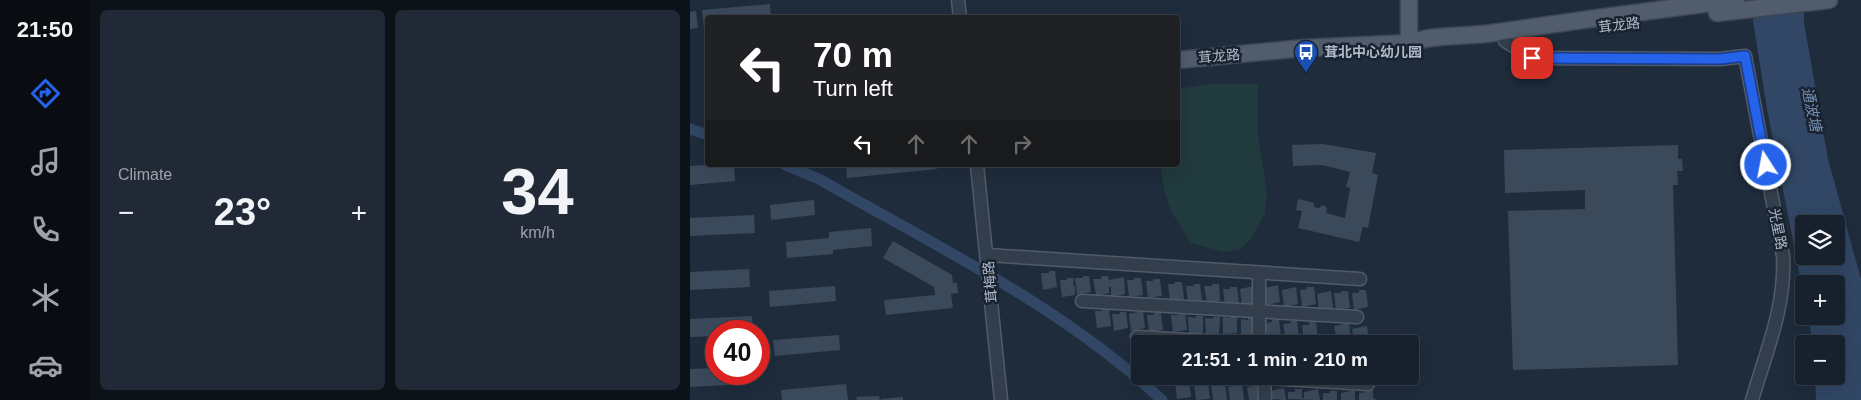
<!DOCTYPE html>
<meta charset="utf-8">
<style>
:root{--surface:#17212d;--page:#202935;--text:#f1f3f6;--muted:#9ea3aa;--line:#363e49;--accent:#2563eb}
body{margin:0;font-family:Helvetica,"Noto Sans SC",sans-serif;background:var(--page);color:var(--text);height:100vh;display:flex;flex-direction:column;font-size:19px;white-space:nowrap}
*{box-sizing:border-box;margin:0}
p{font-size:16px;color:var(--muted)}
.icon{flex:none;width:28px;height:28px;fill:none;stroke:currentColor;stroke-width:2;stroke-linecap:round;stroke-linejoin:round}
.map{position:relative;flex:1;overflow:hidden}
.sheet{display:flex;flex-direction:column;gap:10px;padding:10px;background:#0d1219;width:600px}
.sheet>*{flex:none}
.banner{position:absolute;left:15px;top:15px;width:475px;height:152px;border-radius:5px;box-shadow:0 5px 20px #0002,0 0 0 1px var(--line);background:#202124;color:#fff;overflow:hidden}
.fabs{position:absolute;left:1105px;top:215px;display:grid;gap:10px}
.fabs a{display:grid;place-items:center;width:50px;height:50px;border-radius:5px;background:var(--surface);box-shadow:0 5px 20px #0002,0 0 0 1px var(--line);font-size:25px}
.speed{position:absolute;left:15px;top:320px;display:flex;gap:10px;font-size:25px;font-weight:700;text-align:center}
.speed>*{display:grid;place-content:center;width:65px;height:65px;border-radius:50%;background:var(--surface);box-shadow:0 5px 20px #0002,0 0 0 1px var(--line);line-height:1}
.speed .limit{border:8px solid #d22;background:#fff;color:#111}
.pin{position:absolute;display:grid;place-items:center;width:42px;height:42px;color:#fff;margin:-21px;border-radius:10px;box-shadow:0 2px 8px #0006}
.me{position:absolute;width:55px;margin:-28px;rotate:349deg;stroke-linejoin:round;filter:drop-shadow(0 0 4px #0008)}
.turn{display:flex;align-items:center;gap:18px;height:105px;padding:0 25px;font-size:22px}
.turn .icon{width:65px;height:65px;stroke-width:2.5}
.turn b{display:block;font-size:35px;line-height:42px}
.lanes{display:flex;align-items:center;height:48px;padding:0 25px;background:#0003;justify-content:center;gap:25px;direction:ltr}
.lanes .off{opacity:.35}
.big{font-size:38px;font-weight:700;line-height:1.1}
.sheet .card{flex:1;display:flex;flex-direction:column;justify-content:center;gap:8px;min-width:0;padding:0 18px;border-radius:8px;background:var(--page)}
.sheet .dial{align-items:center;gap:0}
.dial b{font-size:65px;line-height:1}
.heat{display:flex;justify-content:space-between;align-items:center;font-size:28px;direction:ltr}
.sheet .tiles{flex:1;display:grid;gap:10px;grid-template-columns:repeat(2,1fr)}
.trip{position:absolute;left:441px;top:335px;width:288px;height:50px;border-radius:5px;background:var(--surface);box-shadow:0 5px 20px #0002,0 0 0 1px var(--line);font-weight:700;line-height:50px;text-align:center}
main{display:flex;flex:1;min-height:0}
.menu{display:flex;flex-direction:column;width:90px;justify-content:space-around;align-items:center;background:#090d12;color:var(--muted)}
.menu .icon{width:35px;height:35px}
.menu .current{color:var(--accent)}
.menu b{font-size:22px;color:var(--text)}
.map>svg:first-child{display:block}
</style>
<main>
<nav class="menu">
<b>21:50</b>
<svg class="icon current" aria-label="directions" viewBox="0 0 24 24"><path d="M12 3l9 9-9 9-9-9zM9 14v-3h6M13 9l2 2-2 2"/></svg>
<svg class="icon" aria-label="music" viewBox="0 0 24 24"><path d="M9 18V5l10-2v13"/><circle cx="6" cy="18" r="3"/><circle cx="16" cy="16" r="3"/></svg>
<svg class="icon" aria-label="phone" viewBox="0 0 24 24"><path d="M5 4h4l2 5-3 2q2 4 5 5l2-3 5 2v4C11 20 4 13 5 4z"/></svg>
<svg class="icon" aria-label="climate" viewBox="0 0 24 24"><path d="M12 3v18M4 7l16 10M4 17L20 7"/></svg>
<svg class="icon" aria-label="car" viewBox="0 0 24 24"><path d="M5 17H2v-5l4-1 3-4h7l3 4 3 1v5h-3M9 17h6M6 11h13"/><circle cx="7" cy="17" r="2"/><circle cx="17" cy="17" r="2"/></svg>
</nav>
<section class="sheet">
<div class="tiles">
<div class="card"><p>Climate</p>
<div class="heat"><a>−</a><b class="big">23°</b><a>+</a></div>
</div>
<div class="card dial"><b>34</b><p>km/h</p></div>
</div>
</section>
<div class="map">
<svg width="1171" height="400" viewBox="0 0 1171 400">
<rect width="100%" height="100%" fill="#1f2c3c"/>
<path fill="#213a3d" d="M518,84h50v52l9,56 -2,21 -14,26 -12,11 -15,2 -33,-9c-19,-29 -28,-41 -30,-78h17v-76z"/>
<path fill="#314765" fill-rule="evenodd" d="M1066,0h48v23l24,136 33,120v121h-45l-1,-24h21v-32h-23l-5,-28h28v-32h-32v12l-37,-187 -14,-88zM1114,224h32v32h-32z"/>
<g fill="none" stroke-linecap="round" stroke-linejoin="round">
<g stroke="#314765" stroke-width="11">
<path d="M0,129l18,6"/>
<path d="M95,165l34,14c118,68 243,127 343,221"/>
</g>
</g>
<g fill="#3b4a5b">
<path d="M80,4l1,14h-63v9l-4,1 -2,-18z"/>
<path d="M6,11l2,17 -8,1v-17z"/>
<path d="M633,144l53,9 -4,20 6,2 -10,53 -5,-1 -4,15 -61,-14 4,-17 -6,-1 2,-11 16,4v4l5,1 4,-3 4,3 -1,5 19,5 5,-30 -4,-1 4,-15 -28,-7 -29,1 -1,-21z"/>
<path d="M988,145v14h4l1,12h-6l1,14h-5l5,180 -165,5 -5,-159 77,-2v-19l-80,3 -1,-43z"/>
<path d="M18,165h26l1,16 -45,4v-19z"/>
<path d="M156,165h90l1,4 -90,9z"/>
<path d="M124,200l1,15 -44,5 -1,-15z"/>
<path d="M64,215l1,18 -65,3v-18z"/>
<path d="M181,228l1,18 -39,4v4l-46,4 -1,-16 43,-4v-6z"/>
<path d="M203,241l59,34 1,8h4l1,10 -7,1 2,14 -67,7 -2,-15 51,-5 -1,-8 -51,-29z"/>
<path d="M59,269l1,18 -60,3v-18z"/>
<path d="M359,271h6l2,16 -14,3 -2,-17h8z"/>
<path d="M393,276h6l2,16 -14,3 -2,-17h8z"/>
<path d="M411,276h7l2,9 -1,-5 15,-3 1,17 -14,3v-10h-2v6l-13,3 -3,-17h8z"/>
<path d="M377,278h7l-1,8h2v9l-13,2 -2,-17h7z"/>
<path d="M444,278h7l2,17 -14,2 -2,-17h7z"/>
<path d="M463,279h7l2,17 -14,2 -2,-17h7z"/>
<path d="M485,282h7l2,17 -14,2 -2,-17h7z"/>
<path d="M504,284h6l2,17 -14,2 -2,-17h8z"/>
<path d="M522,284h7l1,17 -13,2 -3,-17h8z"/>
<path d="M588,285l2,17 -14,3 -2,-17z"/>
<path d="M145,286l1,15 -66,6 -1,-16z"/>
<path d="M564,286l2,17 -14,3 -2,-17z"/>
<path d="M540,287h7l2,17 -14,2 -2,-17h7z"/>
<path d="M606,287l2,17 -14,3 -2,-17z"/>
<path d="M617,287h7l2,17 -14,3 -2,-17 7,-1z"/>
<path d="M669,290h7l2,17 -14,3 -2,-17h7z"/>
<path d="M641,291l2,17 -14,3 -2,-17z"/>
<path d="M651,291h7l2,17 -14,2 -2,-17h7z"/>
<path d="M412,309h7l2,17 -14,2 -2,-17h7z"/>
<path d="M453,311l2,17 -14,3 -2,-17z"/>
<path d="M430,312h6l2,16 -14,3 -2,-17h8z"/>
<path d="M464,313h7l2,17 -14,2 -2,-17h7z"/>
<path d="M489,313h6l2,17 -14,2 -2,-17h7z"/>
<path d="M62,316l1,15h-37v5l-26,1v-18z"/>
<path d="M506,316h7v17l-14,1 -1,-17 8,1z"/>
<path d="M540,316h7v17l-14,1v-17l7,1z"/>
<path d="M523,317h7l-1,17 -13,1 -1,-17 8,1z"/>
<path d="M558,318h7v17l-14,1v-17l7,1z"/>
<path d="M582,320h7l2,17 -14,2 -2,-16 7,-1z"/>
<path d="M600,321h7l2,17 -13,3 -3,-17 8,-1z"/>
<path d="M619,322h7l2,17 -14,3 -2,-17h7z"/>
<path d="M659,323l2,17 -14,3 -3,-17z"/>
<path d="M677,326l2,17 -14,1 -3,-15z"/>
<path d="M149,335l1,15 -65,6 -2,-16z"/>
<path d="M442,346h8v17h-6z"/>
<path d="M26,368v6h30l1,10 -57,3v-18z"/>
<path d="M493,380h6l2,17 -14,2 -2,-17h8z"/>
<path d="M512,382h6l2,17 -14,1 -2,-16h8z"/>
<path d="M528,383h7l2,17h-14l-2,-15h7z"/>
<path d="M156,384l2,16h-66l-1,-10z"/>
<path d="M552,384l2,16h-14l-2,-13z"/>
<path d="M564,384h7l1,16h-13l-2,-13 7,-1z"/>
<path d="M594,388l2,12 -16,-1v-8z"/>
<path d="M605,389h7v9h2v-6l14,-3 2,11 -32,-1v-7h7z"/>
<path d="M665,390v10h-14v-7z"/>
<path d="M676,390h7v8l4,2h-18v-7l7,-1z"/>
<path d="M640,391h7v9h-14v-7h7z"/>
<path d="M189,396l1,4h-23l-1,-3z"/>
<path d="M213,397v3h-22v-1z"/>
</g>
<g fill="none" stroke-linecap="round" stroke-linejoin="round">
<g stroke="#515b69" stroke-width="15">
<g id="minor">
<path d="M268,0l2,18"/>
<path d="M815,41l27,17 188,1 25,-3 38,200c3,50 -17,96 -31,144"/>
<path d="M287,165l24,235"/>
<path d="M297,255l373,24"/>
<path d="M569,273v71"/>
<path d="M392,301l275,16"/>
<path d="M447,337l118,7"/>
<path d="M542,376l136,8"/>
<path d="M574,376l1,24"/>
</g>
</g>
<g stroke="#3d4755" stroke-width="19">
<g id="major">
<path d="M719,0v43"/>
<path d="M1027,13l112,-13"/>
<path d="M488,60l126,-12 105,-5c26,-9 55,-6 83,-10 81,-12 162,-23 244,-33"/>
</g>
</g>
<use href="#minor" stroke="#333e4c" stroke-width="12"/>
<use href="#major" stroke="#515d6c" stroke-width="16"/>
</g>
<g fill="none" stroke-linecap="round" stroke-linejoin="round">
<g stroke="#184099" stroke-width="12">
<path id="route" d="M842,58l188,1 25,-3 21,109"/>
</g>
<use href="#route" stroke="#2563eb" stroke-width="9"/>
</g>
<defs>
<g id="bus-pin" transform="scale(1.25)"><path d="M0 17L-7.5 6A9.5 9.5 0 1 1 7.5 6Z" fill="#1a4fb4" stroke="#192330"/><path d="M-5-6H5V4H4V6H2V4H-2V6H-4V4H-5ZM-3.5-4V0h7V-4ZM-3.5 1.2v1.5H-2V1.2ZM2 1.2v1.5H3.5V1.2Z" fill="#fff"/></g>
</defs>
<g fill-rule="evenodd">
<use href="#bus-pin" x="616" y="52"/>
</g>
<g text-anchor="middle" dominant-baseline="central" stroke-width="5" stroke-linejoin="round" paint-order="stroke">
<g font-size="14" fill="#aeb8c8" stroke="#192330">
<text transform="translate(929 25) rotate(-7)">茸龙路</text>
<text transform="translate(529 56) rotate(-5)">茸龙路</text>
<text transform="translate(1088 229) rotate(79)">光星路</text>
<text transform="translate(300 282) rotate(-95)">茸梅路</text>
</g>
<g font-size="14" font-weight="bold" fill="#aeb8c8" stroke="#192330" text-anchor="start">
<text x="634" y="52">茸北中心幼儿园</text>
</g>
<g font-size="15" font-style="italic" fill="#748fb2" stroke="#192330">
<text transform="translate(1122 109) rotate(78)">通波塘</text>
</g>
</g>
</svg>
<div class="fabs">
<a><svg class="icon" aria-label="layers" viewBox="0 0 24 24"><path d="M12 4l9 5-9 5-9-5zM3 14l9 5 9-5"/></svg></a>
<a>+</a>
<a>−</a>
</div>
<div class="speed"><div class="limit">40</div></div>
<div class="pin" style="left:842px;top:58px;background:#d93025"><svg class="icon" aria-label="arrive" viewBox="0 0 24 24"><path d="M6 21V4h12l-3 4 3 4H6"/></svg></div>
<svg class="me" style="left:1076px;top:165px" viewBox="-20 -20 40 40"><circle r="17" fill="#2563eb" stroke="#fff" stroke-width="3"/><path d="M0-11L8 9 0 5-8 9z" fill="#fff"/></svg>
<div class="trip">21:51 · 1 min · 210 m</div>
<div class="banner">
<div class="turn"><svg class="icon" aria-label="left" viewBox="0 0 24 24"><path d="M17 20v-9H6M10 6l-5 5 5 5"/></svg><div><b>70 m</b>Turn left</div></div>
<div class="lanes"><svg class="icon" aria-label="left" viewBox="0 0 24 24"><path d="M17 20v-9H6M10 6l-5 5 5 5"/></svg><svg class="icon off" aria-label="ahead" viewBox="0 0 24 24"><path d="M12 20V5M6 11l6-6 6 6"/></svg><svg class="icon off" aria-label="ahead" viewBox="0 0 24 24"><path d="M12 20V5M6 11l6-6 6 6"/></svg><svg class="icon off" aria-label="right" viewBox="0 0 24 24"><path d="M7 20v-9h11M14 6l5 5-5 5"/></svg></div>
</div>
</div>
</main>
